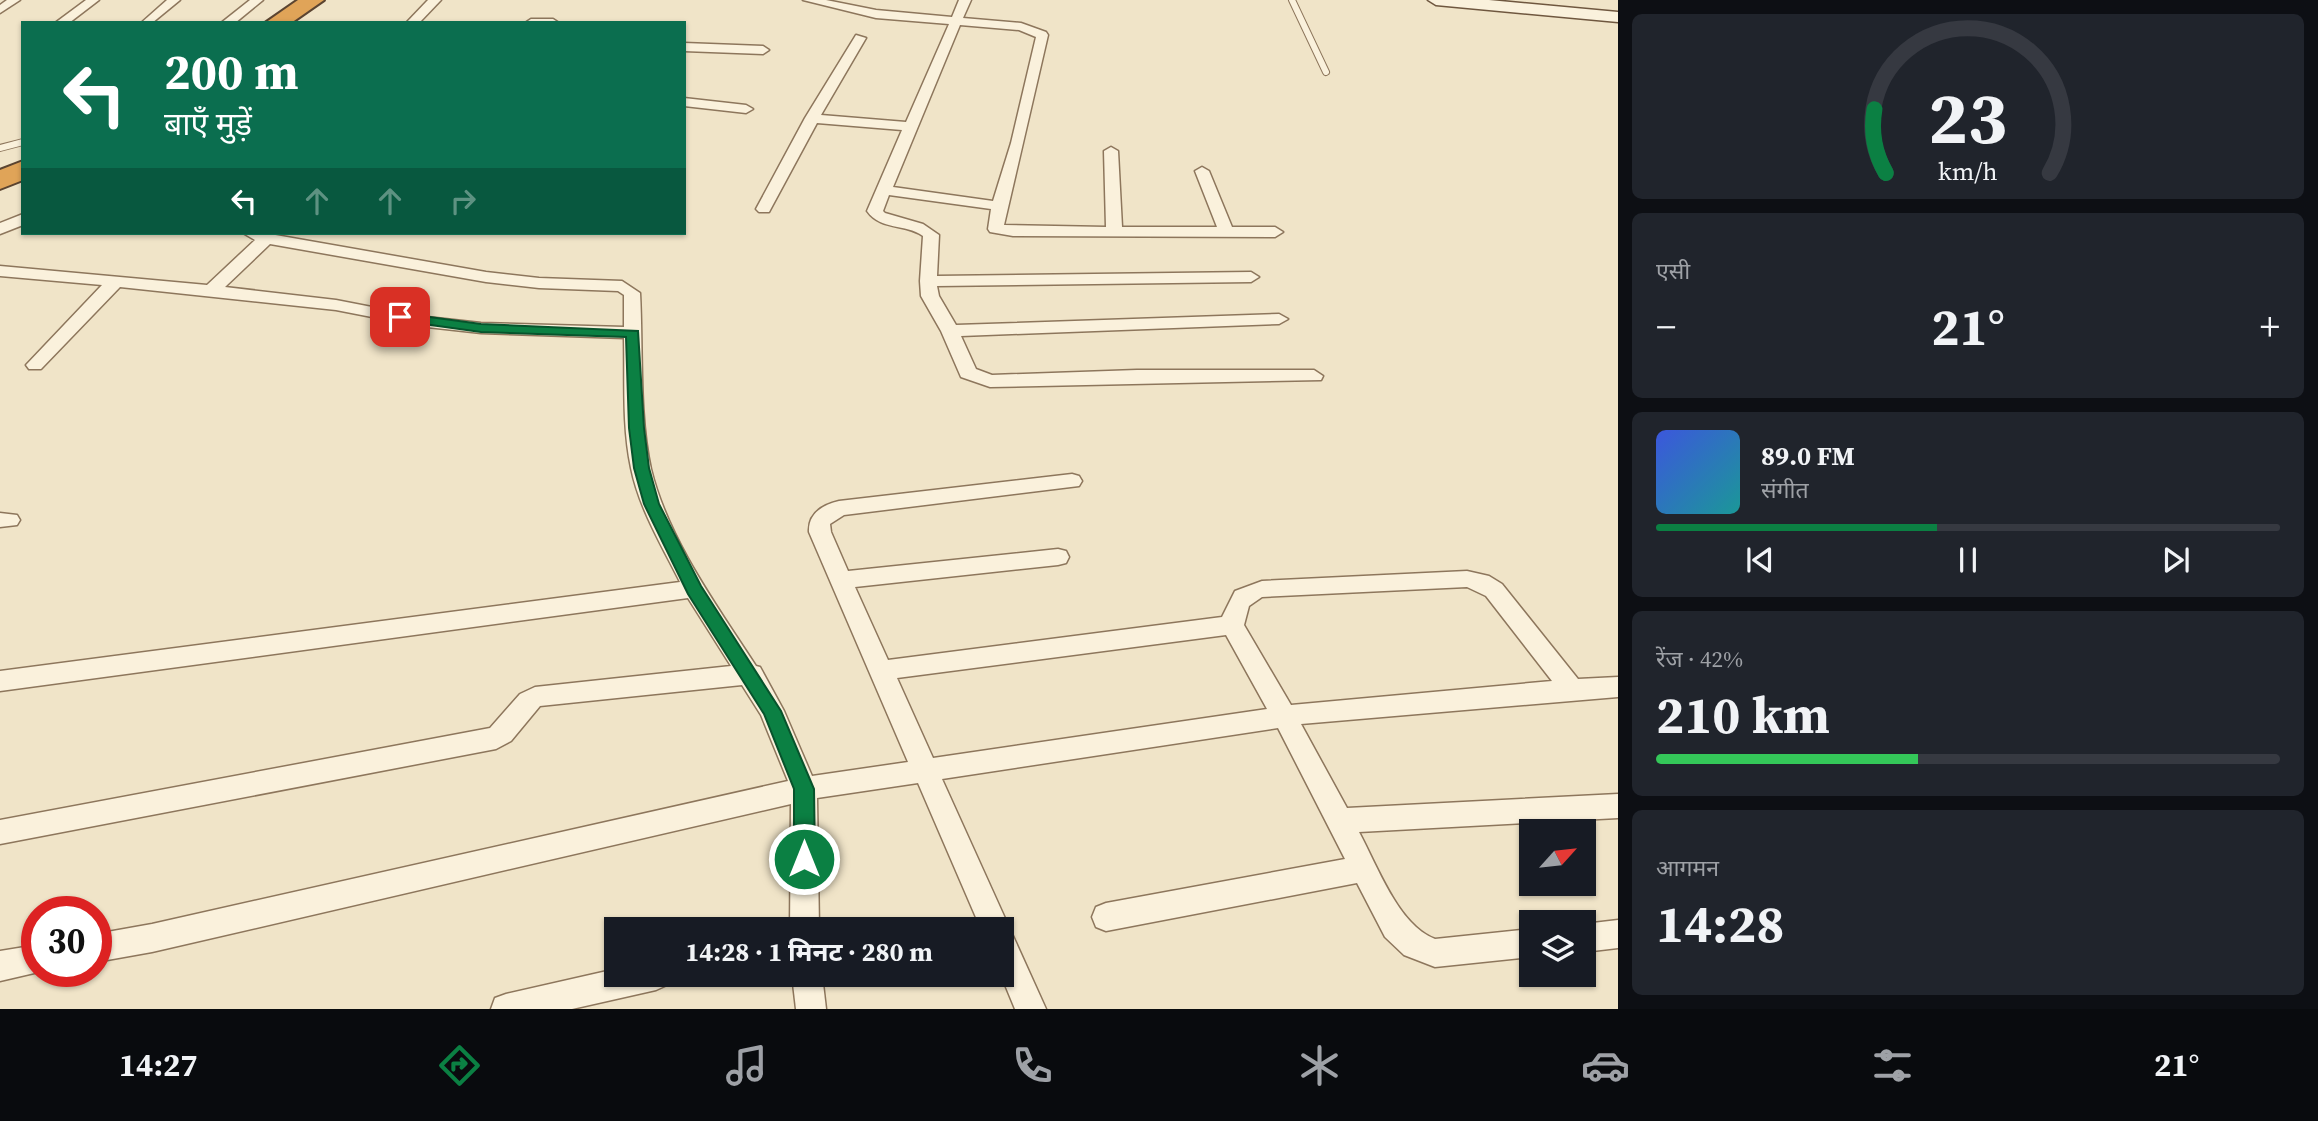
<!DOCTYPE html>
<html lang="hi">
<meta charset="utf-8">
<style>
:root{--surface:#171b24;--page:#20242c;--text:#f1f3f6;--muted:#9ea1a6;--line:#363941;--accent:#0b8043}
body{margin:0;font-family:"Source Serif 4","Noto Sans Devanagari",serif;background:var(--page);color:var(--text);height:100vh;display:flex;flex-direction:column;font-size:26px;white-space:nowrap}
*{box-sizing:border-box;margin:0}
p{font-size:23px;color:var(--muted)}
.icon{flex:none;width:38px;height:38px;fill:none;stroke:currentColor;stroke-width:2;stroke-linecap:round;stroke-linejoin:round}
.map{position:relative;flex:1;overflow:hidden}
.side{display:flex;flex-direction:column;gap:14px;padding:14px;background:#0d0f14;width:700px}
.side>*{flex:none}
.banner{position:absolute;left:21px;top:21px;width:665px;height:214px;border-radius:0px;box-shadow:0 2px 5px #0004;background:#0b6e4f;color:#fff;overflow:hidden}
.needle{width:46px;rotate:63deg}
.fabs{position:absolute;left:1519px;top:819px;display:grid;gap:14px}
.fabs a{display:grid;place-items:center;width:77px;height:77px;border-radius:0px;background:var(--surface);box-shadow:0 2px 5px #0004;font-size:35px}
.speed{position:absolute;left:21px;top:896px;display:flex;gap:14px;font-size:35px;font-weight:700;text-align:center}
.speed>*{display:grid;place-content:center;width:91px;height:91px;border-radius:50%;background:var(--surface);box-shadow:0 2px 5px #0004;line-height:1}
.speed .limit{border:10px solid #d22;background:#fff;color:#111}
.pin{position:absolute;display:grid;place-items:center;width:60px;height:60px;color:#fff;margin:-30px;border-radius:14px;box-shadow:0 4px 10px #0006}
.me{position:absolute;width:77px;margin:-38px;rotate:0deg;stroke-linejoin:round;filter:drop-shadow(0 0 5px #0008)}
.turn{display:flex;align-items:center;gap:24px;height:147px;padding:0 28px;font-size:32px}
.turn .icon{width:91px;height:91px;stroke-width:2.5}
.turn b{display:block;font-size:49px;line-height:60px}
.lanes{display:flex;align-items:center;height:66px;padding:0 28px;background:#0003;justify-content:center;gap:35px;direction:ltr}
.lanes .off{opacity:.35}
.big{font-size:52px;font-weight:700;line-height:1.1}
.side .tile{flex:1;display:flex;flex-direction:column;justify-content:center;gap:10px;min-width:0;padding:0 24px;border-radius:10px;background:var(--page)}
.side .dial{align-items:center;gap:0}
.dial svg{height:182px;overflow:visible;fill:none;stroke:var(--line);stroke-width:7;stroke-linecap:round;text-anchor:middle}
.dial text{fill:var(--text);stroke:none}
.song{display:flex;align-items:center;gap:21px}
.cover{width:84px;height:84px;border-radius:10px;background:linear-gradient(135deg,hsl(230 70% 55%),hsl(180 70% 35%))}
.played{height:7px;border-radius:4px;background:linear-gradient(90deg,var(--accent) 45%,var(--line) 45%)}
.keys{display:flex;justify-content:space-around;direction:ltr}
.heat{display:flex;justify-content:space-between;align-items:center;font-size:38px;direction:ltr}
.charge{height:10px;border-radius:5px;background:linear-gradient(90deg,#34c759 42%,var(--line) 0)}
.trip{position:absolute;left:604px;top:917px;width:410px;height:70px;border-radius:0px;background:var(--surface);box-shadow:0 2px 5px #0004;font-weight:700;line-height:70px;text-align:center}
.menu{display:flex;height:112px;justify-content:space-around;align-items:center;background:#090b0e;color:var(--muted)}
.menu .icon{width:49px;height:49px}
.menu .on{color:var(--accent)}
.menu b{font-size:32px;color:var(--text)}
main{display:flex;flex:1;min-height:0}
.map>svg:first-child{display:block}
</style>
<main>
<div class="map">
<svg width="1618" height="1009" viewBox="0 0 1618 1009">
<rect width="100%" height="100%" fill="#f0e4c8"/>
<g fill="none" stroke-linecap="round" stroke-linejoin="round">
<g stroke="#8d765c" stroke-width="8">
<g id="lane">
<path d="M1292,0l34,72"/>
<path d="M0,148l23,-6"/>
</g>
</g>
<g stroke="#8d765c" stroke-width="3">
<g id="street">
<path d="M7,0h13l-20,13v-8z"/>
<path d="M86,0h13l-30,23h-14z"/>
<path d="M167,0h13l-28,23h-11z"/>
<path d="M250,0h13l-28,23h-14z"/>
<path d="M428,0h13l-22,23h-13z"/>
<path d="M803,0h23l50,10 76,7 7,-17h12l-8,18 58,5 25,9 2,3 -44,190 102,2 -2,-76 7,-4 7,4 4,76h95l-22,-56 7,-4 7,4 23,56h43l8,5 -8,5 -262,-1 -23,-4 -2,-3 3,-20 -102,-14 -6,16 2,2 38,11 16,11 -2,41 314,-4 8,5 -8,5 -314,4 2,10 17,29 323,-11 9,5 -9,5 -318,12 15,33 16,6 145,-5h177l9,6 -2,4 -331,7 -29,-10 -20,-46 -20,-35 -1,-15 3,-45c-18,-13 -42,-5 -56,-25l35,-81 -85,-7 -48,89h-10l-3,-3 49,-91 51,-83 10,3 -45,77 85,7 43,-98 -73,-6zM960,25l59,5 17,7 -25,106 -18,58 -100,-14z"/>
<path d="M531,19h22l6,4h-34z"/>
<path d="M684,43l79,3 6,4 -6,4 -79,-3z"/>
<path d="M684,98l62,7 7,4 -7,4 -62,-7z"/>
<path d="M23,214v11l-23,9v-11z"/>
<path d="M243,233h21l222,39 53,6 83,3 18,12c3,56 -1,122 11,176 17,70 66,137 105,197l4,1 24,44 28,65 96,-14 -99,-230c-1,-18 13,-27 30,-31l233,-27 7,2 3,5 -3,5 -235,29 -14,9 1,8 17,39 210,-22 8,2 3,6 -3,6 -8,2 -203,22 33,73 334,-43 13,-26 27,-10 205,-10 22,5 13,8 76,95 40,-2v20l-317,27 46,84 271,-14v24l-259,14c18,33 39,93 76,107l96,-10v28l-96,10 -31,-12 -19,-18 -28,-54 -251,48 -10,-4 -4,-10 4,-10 10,-4 239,-44 -67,-131 -336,51 104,230h-31l-14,-34v-46h-20l-63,-146 -101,15 2,131h-29l1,-125 -639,148 -56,10v-28l56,-10 636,-143 -27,-66 -19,-30 -202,21 -29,35 -15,8 -496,95v-24l490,-92 30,-34 15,-7 196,-21 -43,-68 -688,93v-20l680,-89c-18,-36 -41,-74 -49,-114 -9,-42 -6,-87 -7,-130l-143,-5 -63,-7 -82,-16 -216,-23 -79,82h-12l-3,-4 76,-80 -102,-9v-10l207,19 48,-45zM270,244l216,38 53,6 79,3 6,4v32l-143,-4 -63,-7 -82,-16 -111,-13zM1467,587l19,9 66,85 -261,24 -47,-80 5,-19 13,-9zM1226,635l41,74 -334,49 -36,-80z"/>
<path d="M0,513l17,2 3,5 -3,5 -17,2z"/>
<path d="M1618,920v28l-34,4v-28z"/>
<path d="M37,945v26h6l-43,10v-30z"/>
<path d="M616,969v6h55l-4,10 -11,5 -84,19h-81l4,-11 11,-4z"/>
<path d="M792,975h30l4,34h-30z"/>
</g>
</g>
<g stroke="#6f573f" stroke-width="3">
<path id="secondary" d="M1428,0h61l129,12v10l-182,-17z"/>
</g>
<g stroke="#5b4430" stroke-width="4">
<g id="highway">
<path d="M298,0h26l-33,23h-26z"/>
<path d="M23,161v19l-23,9v-19z"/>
</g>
</g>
<use href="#lane" stroke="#faf1dc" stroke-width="6"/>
<use href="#street" fill="#faf1dc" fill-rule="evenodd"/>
<use href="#secondary" fill="#faf1dc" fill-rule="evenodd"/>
<use href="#highway" fill="#e0a458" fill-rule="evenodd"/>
</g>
<path fill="#0b8043" stroke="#07532c" stroke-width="2" d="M400,313l81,11 157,7 6,97 5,40 10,36 42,82 80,125 33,78 1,70 -3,7 -8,3 -7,-3 -3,-7v-70l-30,-75 -76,-120 -44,-90 -10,-36 -5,-40 -3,-91 -145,-5 -86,-12 -2,-3z"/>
</svg>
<div class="fabs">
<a><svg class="needle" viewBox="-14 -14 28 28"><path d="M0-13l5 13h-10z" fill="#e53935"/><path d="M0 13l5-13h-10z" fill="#9ea1a6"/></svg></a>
<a><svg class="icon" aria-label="layers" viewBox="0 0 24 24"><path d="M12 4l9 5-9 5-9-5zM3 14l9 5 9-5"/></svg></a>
</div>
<div class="speed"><div class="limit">30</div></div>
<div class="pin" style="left:400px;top:317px;background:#d93025"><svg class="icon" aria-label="arrive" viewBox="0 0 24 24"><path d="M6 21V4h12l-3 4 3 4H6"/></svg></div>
<svg class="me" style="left:804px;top:859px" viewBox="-20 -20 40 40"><circle r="17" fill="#0b8043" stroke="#fff" stroke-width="3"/><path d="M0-11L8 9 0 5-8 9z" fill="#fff"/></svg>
<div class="trip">14:28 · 1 मिनट · 280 m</div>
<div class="banner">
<div class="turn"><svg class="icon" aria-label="left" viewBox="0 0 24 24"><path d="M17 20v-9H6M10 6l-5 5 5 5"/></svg><div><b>200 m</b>बाएँ मुड़ें</div></div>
<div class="lanes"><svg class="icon" aria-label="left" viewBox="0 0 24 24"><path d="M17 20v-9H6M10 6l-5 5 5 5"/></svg><svg class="icon off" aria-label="ahead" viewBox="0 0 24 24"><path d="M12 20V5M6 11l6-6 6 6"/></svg><svg class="icon off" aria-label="ahead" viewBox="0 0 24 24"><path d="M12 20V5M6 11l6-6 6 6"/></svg><svg class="icon off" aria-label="right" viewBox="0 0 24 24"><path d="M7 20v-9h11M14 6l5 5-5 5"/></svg></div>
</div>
</div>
<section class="side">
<div class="tile dial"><svg viewBox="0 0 100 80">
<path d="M14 69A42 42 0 1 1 86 69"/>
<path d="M14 69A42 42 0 0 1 9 41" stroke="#0b8043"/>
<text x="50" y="56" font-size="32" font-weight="700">23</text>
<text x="50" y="72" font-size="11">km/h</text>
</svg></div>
<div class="tile"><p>एसी</p>
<div class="heat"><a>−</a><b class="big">21°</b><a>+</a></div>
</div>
<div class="tile">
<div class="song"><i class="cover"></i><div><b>89.0 FM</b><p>संगीत</p></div></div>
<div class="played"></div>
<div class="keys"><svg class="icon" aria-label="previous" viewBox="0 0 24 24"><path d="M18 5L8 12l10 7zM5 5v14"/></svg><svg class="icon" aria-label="pause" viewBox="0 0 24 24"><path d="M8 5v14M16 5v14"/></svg><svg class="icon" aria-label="next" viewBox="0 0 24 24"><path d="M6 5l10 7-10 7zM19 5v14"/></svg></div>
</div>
<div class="tile"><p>रेंज · 42%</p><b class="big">210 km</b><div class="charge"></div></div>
<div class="tile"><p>आगमन</p><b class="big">14:28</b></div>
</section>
</main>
<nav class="menu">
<b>14:27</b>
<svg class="icon on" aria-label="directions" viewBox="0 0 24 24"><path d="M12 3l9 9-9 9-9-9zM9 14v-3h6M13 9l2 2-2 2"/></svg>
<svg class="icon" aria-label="music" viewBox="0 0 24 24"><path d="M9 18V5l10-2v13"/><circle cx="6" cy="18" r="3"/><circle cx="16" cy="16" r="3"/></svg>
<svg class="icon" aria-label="phone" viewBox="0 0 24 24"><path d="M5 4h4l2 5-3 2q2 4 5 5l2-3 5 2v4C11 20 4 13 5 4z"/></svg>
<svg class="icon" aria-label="climate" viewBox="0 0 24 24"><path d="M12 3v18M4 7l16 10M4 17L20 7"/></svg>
<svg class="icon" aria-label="car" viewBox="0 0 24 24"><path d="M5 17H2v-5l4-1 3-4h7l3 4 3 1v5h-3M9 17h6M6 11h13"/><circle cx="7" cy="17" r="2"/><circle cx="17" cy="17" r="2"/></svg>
<svg class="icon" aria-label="filters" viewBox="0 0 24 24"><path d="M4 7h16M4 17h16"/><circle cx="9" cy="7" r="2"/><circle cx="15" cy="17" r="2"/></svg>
<b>21°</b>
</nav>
